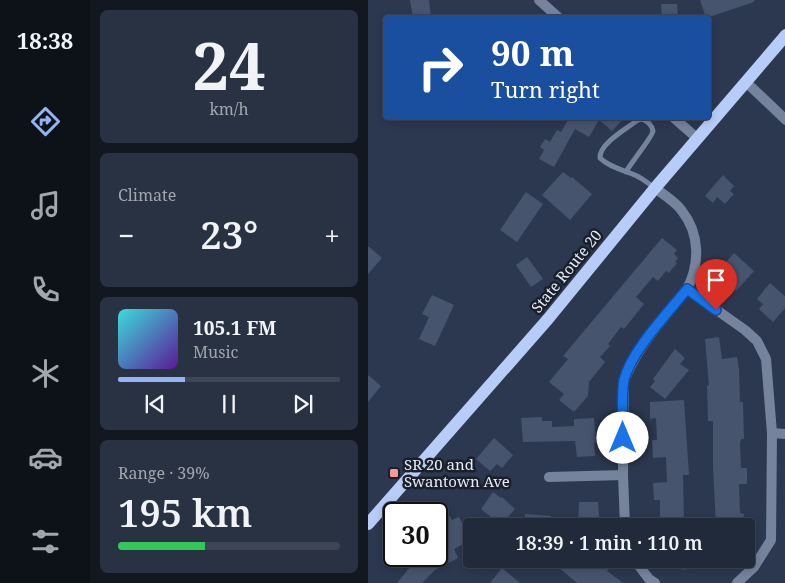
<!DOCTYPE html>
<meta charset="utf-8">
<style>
:root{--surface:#212a3b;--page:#293242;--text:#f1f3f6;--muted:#a2a7af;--line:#3e4655;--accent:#95b2f1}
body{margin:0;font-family:"Noto Serif",serif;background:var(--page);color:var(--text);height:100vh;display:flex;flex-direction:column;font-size:19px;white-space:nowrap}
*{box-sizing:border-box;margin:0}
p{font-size:16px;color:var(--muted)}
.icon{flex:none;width:28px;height:28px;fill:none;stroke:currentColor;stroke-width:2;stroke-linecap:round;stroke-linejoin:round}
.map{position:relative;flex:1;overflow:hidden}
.sheet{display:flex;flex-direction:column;gap:10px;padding:10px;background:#121720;width:278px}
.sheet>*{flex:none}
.guide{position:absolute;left:15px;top:15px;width:328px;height:105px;border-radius:5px;box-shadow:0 2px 8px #0003,0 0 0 1px var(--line);background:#1a4fa0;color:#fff;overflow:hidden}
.speed{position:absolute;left:15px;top:502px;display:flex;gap:10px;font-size:25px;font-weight:700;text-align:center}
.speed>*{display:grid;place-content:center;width:65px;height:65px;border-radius:50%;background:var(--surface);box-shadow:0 2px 8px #0003,0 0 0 1px var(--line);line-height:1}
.speed .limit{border:2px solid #111;border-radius:8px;background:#fff;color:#111}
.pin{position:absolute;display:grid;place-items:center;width:42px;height:42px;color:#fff;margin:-51px -21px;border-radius:50% 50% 50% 0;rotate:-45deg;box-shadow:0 0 5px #0007}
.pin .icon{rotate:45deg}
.me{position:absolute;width:55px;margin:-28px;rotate:0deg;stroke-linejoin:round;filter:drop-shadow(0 0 4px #0008)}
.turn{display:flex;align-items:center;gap:18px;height:105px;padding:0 25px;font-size:22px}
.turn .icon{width:65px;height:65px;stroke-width:2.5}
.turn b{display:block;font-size:35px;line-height:42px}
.big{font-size:38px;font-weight:600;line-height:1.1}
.sheet .tile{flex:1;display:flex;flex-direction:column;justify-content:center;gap:8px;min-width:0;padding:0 18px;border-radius:8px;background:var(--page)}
.sheet .dial{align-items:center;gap:0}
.dial b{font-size:65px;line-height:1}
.song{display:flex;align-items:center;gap:15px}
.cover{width:60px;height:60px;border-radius:8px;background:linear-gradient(135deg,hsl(180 70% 55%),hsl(270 70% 35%))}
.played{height:5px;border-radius:2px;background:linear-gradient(90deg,var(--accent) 30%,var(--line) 30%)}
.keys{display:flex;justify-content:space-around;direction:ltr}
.heat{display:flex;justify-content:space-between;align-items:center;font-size:28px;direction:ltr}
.charge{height:8px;border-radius:4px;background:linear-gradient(90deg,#34c759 39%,var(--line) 0)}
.trip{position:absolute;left:95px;top:518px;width:292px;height:50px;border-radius:5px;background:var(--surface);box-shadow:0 2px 8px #0003,0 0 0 1px var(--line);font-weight:600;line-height:50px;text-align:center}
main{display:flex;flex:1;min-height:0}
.menu{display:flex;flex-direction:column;width:90px;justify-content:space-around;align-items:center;background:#0d1118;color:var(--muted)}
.menu .icon{width:35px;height:35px}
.menu .current{color:var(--accent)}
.menu b{font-size:22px;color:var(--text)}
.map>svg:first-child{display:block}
</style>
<main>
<nav class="menu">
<b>18:38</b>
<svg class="icon current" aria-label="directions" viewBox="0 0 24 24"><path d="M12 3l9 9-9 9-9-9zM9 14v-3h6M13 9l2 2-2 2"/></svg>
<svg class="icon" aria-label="music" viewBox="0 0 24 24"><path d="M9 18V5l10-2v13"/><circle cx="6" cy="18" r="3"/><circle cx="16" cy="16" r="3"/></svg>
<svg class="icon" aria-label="phone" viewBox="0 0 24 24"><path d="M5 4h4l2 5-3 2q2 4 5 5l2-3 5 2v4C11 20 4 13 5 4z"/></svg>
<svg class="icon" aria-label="climate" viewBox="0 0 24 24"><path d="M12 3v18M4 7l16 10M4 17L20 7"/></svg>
<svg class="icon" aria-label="car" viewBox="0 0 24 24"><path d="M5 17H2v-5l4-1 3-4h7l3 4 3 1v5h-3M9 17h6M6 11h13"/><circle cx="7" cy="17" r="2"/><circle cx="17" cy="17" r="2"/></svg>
<svg class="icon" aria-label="filters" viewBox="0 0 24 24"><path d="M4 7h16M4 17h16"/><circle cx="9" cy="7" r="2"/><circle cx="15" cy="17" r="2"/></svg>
</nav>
<section class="sheet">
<div class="tile dial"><b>24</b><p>km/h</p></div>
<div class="tile"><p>Climate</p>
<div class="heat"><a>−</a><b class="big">23°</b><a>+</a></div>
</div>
<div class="tile">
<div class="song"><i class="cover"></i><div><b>105.1 FM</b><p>Music</p></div></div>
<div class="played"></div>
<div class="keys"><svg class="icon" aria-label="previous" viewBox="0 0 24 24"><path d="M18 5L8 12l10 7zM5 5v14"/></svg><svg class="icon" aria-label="pause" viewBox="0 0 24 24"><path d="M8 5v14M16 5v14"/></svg><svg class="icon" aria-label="next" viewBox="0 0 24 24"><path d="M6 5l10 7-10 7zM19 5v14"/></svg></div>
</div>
<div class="tile"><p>Range · 39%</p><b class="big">195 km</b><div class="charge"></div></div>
</section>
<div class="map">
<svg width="418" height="583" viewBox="0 0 418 583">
<rect width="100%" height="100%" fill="#2c384f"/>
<g fill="#47546d">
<path d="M42,0h19l2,18h-18z"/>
<path d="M332,0h54v2l-48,16z"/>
<path d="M293,4h16l1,14h-16z"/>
<path d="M201,118h55l-12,13 -13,-11 -10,17 -14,-8 -21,38 -15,-8 5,-9 -4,-3 5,-8 5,3 7,-12 4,2z"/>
<path d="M195,172l8,6 1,-1 20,17 -22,26 -28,-25z"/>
<path d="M355,175l11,11 -4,5 4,3 -9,10 -8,-7 -4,6 -8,-7z"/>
<path d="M158,192l17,12 -26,38 -17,-12z"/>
<path d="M294,238l15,12 -3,4 4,4 -3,4 2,1 -8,10 -3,-2 -8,10 -5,-4 -17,20 8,7 -20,25 -3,-2 -13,17 2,2 -10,11 5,5 -16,20 -1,14 -14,16 -15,-12 5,-6 -15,-12 19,-23 -5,-3z"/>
<path d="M0,246l14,12 -14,16z"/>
<path d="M366,253l20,18 -18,20 -12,-10 3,-4 -8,-7z"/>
<path d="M159,257l16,22 -12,8 -15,-22z"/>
<path d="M402,283l16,14v10l-13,15 -14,-13 4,-5 -6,-5z"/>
<path d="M64,295l22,10 -19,41 -16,-7 10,-22 -7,-3z"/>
<path d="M351,337l3,22 15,-2 2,12 1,33h3l1,37h-3l-1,4 1,25h6v16h-8l1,29 4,1 -1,12h-27l-3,-58v-47h-5l-1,-36 2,1 -4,-47z"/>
<path d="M307,349l10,9 -5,6 9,6 -24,29 -15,-12 5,-6 -2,-2z"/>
<path d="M0,375l13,11 -13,16z"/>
<path d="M316,400l5,75h-6l1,44h-24v-19h-6l-1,-17 14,-1 -1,-25 -13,1 -1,-18h5l-1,-22 -6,1v-17z"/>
<path d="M174,417v4h10v6l22,-1v-7l20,-1 2,24 -2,1 1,13 -18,1 -2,-16 -52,1 -2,-24z"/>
<path d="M126,438l19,17 -11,13 -5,-4 -7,7 -14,-12z"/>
<path d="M125,492l8,6 1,-1 13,12 -14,16 -20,-16z"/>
<path d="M211,502h19l2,24h-22z"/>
<path d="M157,514l26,2 -1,10h-25z"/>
<path d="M82,516l2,4 7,-3 12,23 -17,9 4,9 -23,12 -13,13h-25l22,-27h18v-25l5,-3 -3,-6z"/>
<path d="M184,559h51l8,7 -4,5 16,12h-46l-19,-16 1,-2z"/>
<path d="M313,559h15l1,9 -15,2z"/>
<path d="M134,568l18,15h-30z"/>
</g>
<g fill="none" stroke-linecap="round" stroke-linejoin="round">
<path stroke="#75839d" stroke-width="5" d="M258,172c4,-8 27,-36 27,-41 -1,-6 -6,-10 -11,-12l-4,1c-11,8 -39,24 -38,38 10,10 25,12 37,18 6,3 12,8 18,12"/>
<g stroke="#75839d" stroke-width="10">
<path d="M171,0l20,18"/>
<path d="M378,82l40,38"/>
<path d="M306,118l24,21"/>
<path d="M319,289l58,41 12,11 9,18 6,74 -1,107 -17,27 -17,16"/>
<path d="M404,433l14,1"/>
<path d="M181,477l74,-2"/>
<path d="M257,526l-2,-51 1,-93c12,-35 41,-64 63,-93 13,-25 13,-55 -5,-78 -6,-9 -18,-16 -27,-23"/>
<path d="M266,559l15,20 6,4"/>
</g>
<path stroke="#b7cdf7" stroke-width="12" d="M0,524l180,-205 107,-131 131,-153"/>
</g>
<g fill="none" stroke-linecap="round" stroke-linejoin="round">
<g stroke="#114b97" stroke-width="12">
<path id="route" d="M255,438c0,-16 -2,-43 1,-58 7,-29 44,-67 63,-91l29,21"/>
</g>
<use href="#route" stroke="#1a73e8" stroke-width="9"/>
</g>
<rect fill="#f59c91" stroke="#1a1f2a" stroke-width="2" x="21" y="468" width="10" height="10" rx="2.5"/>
<g text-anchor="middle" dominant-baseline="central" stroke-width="5" stroke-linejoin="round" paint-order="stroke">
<g font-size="15" fill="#e4ecfb" stroke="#1a1f2a">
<text transform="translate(198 271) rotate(-51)">State Route 20</text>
</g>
<g font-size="15" fill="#e4ecfb" stroke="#1a1f2a" text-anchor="start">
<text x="36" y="464">SR 20 and<tspan x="36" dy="17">Swantown Ave</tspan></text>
</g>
</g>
</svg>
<div class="speed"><div class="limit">30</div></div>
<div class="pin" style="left:348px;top:310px;background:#d93025"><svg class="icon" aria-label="arrive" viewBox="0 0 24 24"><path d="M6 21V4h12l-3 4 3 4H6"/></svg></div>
<svg class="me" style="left:255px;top:438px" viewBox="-20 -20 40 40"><circle r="19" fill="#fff"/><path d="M0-13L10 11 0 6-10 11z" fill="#1a73e8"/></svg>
<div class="trip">18:39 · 1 min · 110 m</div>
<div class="guide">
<div class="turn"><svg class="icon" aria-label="right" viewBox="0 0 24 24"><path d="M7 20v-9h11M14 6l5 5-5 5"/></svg><div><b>90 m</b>Turn right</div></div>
</div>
</div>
</main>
